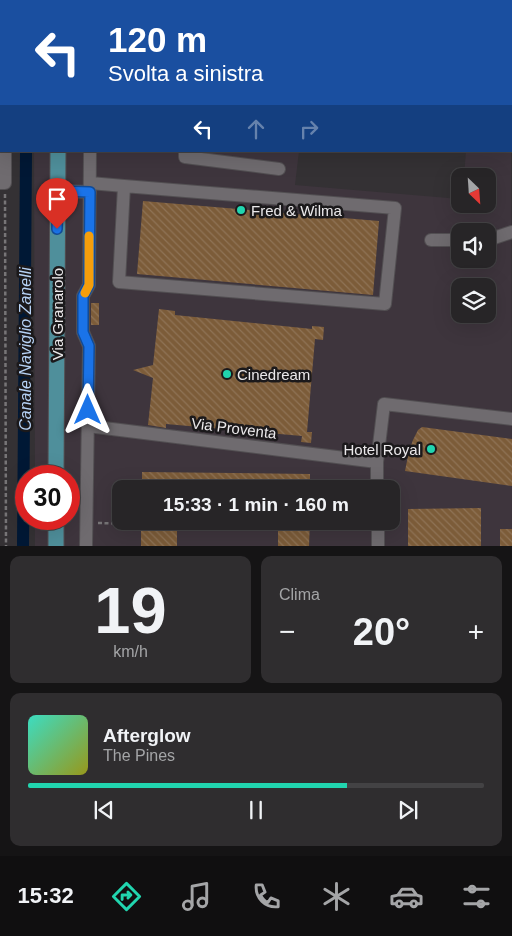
<!DOCTYPE html>
<html lang="it">
<meta charset="utf-8">
<style>
:root{--surface:#272527;--page:#2f2d2f;--text:#f1f3f6;--muted:#a4a5a7;--line:#434244;--accent:#21d5af}
body{margin:0;font-family:Arial,sans-serif;background:var(--page);color:var(--text);height:100vh;display:flex;flex-direction:column;font-size:19px;white-space:nowrap}
*{box-sizing:border-box;margin:0}
p{font-size:16px;color:var(--muted)}
.icon{flex:none;width:28px;height:28px;fill:none;stroke:currentColor;stroke-width:2;stroke-linecap:round;stroke-linejoin:round}
.map{position:relative;height:546px;overflow:hidden}
.details{display:flex;flex-direction:column;gap:10px;padding:10px;background:#151415;flex:1}
.details>*{flex:none}
.guide{position:absolute;left:0px;top:0px;width:512px;height:152px;box-shadow:0 5px 20px #0002,0 0 0 1px var(--line);background:#1a4fa0;color:#fff;overflow:hidden}
.needle{width:32px;rotate:155deg}
.controls{position:absolute;left:451px;top:168px;display:grid;gap:10px}
.controls a{display:grid;place-items:center;width:45px;height:45px;border-radius:10px;background:var(--surface);box-shadow:0 5px 20px #0002,0 0 0 1px var(--line);font-size:25px}
.speed{position:absolute;left:15px;top:465px;display:flex;gap:10px;font-size:25px;font-weight:700;text-align:center}
.speed>*{display:grid;place-content:center;width:65px;height:65px;border-radius:50%;background:var(--surface);box-shadow:0 5px 20px #0002,0 0 0 1px var(--line);line-height:1}
.speed .limit{border:8px solid #d22;background:#fff;color:#111}
.pin{position:absolute;display:grid;place-items:center;width:42px;height:42px;color:#fff;margin:-51px -21px;border-radius:50% 50% 50% 0;rotate:-45deg;box-shadow:0 0 5px #0007}
.pin .icon{rotate:45deg}
.me{position:absolute;width:55px;margin:-28px;rotate:0deg;stroke-linejoin:round;filter:drop-shadow(0 0 4px #0008)}
.turn{display:flex;align-items:center;gap:18px;height:105px;padding:0 25px;font-size:22px}
.turn .icon{width:65px;height:65px;stroke-width:2.5}
.turn b{display:block;font-size:35px;line-height:42px}
.lanes{display:flex;align-items:center;height:48px;padding:0 25px;background:#0003;justify-content:center;gap:25px;direction:ltr}
.lanes .off{opacity:.35}
.big{font-size:38px;font-weight:800;line-height:1.1}
.details .tile{flex:1;display:flex;flex-direction:column;justify-content:center;gap:8px;min-width:0;padding:0 18px;border-radius:10px;background:var(--page)}
.details .dial{align-items:center;gap:0}
.dial b{font-size:65px;line-height:1}
.song{display:flex;align-items:center;gap:15px}
.cover{width:60px;height:60px;border-radius:8px;background:linear-gradient(135deg,hsl(170 70% 55%),hsl(60 70% 35%))}
.played{height:5px;border-radius:2px;background:linear-gradient(90deg,var(--accent) 70%,var(--line) 70%)}
.keys{display:flex;justify-content:space-around;direction:ltr}
.heat{display:flex;justify-content:space-between;align-items:center;font-size:28px;direction:ltr}
.details .tiles{flex:1;display:grid;gap:10px;grid-template-columns:1fr 1fr}
.tile:last-child{grid-column:span 2}
.trip{position:absolute;left:112px;top:480px;width:288px;height:50px;border-radius:10px;background:var(--surface);box-shadow:0 5px 20px #0002,0 0 0 1px var(--line);font-weight:800;line-height:50px;text-align:center}
.tabs{display:flex;height:80px;justify-content:space-around;align-items:center;background:#100f10;color:var(--muted)}
.tabs .icon{width:35px;height:35px}
.tabs .on{color:var(--accent)}
.tabs b{font-size:22px;color:var(--text)}
.map>svg:first-child{display:block}
</style>
<div class="map">
<svg width="512" height="546" viewBox="0 0 512 546">
<defs>
<pattern id="building-back-hatch" width="6" height="6" patternUnits="userSpaceOnUse" patternTransform="scale(1.25)"><rect width="6" height="6" fill="#7c5c39"/><path d="M-1 5l2 2M0 0l6 6M5-1l2 2" fill="none" stroke="#8f7356"/></pattern>
</defs>
<rect width="100%" height="100%" fill="#343134"/>
<g fill="#3e353d" fill-rule="evenodd">
<path d="M33,0h286v1z"/>
<path d="M511,97l1,449h-477v-27h34v-43h-34l-1,-325h265l-4,34 165,14v5h28v-28h-24l2,-25h45zM460,231h28v28h-28zM460,286h28v28h-28zM121,489h270v32h-270z"/>
</g>
<g fill="none" stroke-linecap="round" stroke-linejoin="round">
<path stroke="#001835" stroke-width="12" d="M23,546l3,-395"/>
</g>
<g fill="url(#building-back-hatch)">
<path d="M143,201l236,20 -6,74 -236,-21z"/>
<path d="M461,259h29l-1,9 -28,-2z"/>
<rect x="91" y="303" width="8" height="22"/>
<path d="M159,309l16,2v4l137,14v-3l12,1 -1,13 -8,-1 -8,93h5l-1,11 -10,-1 1,-6 -136,-12v4l-18,-3 5,-47 -20,-8 20,-5z"/>
<path d="M422,427l90,12v47l-107,-15 4,-20 4,-11 5,-10z"/>
<path d="M142,472l168,2v15h-168z"/>
<path d="M481,508v38h-73v-37z"/>
<rect x="141" y="521" width="36" height="25"/>
<path d="M278,521h32l-1,25h-31z"/>
<rect x="500" y="529" width="12" height="17"/>
</g>
<g fill="none" stroke-linecap="round" stroke-linejoin="round">
<g stroke="#524f52" stroke-width="14">
<g id="minor">
<path d="M3,0v1"/>
<path d="M91,1v-1"/>
<path d="M185,151v6l94,12"/>
<path d="M0,183h5v-32"/>
<path d="M90,183l34,3 271,22 -10,96 -266,-22 5,-96"/>
<path d="M58,191l32,1"/>
<path d="M431,240h29"/>
<path d="M488,240l24,-8"/>
<path d="M88,426l289,36"/>
<path d="M377,489v-27l7,-58 128,15"/>
<path d="M378,521v25"/>
<path d="M86,546l3,-200 -6,-14v-36l6,-11 1,-134"/>
</g>
</g>
<g stroke="#524f52" stroke-width="17">
<g id="major">
<path d="M58,1v-1"/>
<path d="M56,476l2,-325"/>
<path d="M56,546v-27"/>
</g>
</g>
<g stroke="#777577" stroke-width="2.5" stroke-dasharray="4 2.5" stroke-linecap="butt">
<path d="M5,194l1,352"/>
<path d="M98,523l43,1"/>
<path d="M177,524h22"/>
</g>
<use href="#minor" stroke="#6f6b6f" stroke-width="12"/>
<use href="#major" stroke="#4f8f9b" stroke-width="15"/>
</g>
<g fill="none" stroke-linecap="round" stroke-linejoin="round">
<g stroke="#114b97" stroke-width="12">
<path id="route" d="M57,229l1,-38 32,1 -1,93 -6,11v36l6,14 -1,64"/>
</g>
<use href="#route" stroke="#1a73e8" stroke-width="9"/>
<path stroke="#f59e0b" stroke-width="9" d="M85,293l4,-8v-49"/>
</g>
<g fill="#21d5af" stroke="#1b191b" stroke-width="2">
<circle cx="241" cy="210" r="5"/>
<circle cx="227" cy="374" r="5"/>
<circle cx="431" cy="449" r="5"/>
</g>
<g text-anchor="middle" dominant-baseline="central" stroke-width="5" stroke-linejoin="round" paint-order="stroke">
<g font-size="15" fill="#ebe9eb" stroke="#1b191b" text-anchor="start">
<text x="251" y="210">Fred &amp; Wilma</text>
<text x="237" y="374">Cinedream</text>
<text x="421" y="449" text-anchor="end">Hotel Royal</text>
</g>
<g font-size="15" fill="#ebe9eb" stroke="#1b191b">
<text transform="translate(57 314) rotate(-90)">Via Granarolo</text>
<text transform="translate(234 428) rotate(7)">Via Proventa</text>
</g>
<g font-size="16" font-style="italic" fill="#b6d2f5" stroke="#1b191b">
<text transform="translate(25 349) rotate(-90)">Canale Naviglio Zanelli</text>
</g>
</g>
</svg>
<div class="controls">
<a><svg class="needle" viewBox="-14 -14 28 28"><path d="M0-13l5 13h-10z" fill="#e53935"/><path d="M0 13l5-13h-10z" fill="#a4a5a7"/></svg></a>
<a><svg class="icon" aria-label="sound" viewBox="0 0 24 24"><path d="M4 9h4l5-4v14l-5-4H4zM17 9q2 3 0 6"/></svg></a>
<a><svg class="icon" aria-label="layers" viewBox="0 0 24 24"><path d="M12 4l9 5-9 5-9-5zM3 14l9 5 9-5"/></svg></a>
</div>
<div class="speed"><div class="limit">30</div></div>
<div class="pin" style="left:57px;top:229px;background:#d93025"><svg class="icon" aria-label="arrive" viewBox="0 0 24 24"><path d="M6 21V4h12l-3 4 3 4H6"/></svg></div>
<svg class="me" style="left:88px;top:410px" viewBox="-20 -20 40 40"><path d="M0-17L14 15 0 8-14 15z" fill="#1a73e8" stroke="#fff" stroke-width="4"/></svg>
<div class="trip">15:33 · 1 min · 160 m</div>
<div class="guide">
<div class="turn"><svg class="icon" aria-label="left" viewBox="0 0 24 24"><path d="M17 20v-9H6M10 6l-5 5 5 5"/></svg><div><b>120 m</b>Svolta a sinistra</div></div>
<div class="lanes"><svg class="icon" aria-label="left" viewBox="0 0 24 24"><path d="M17 20v-9H6M10 6l-5 5 5 5"/></svg><svg class="icon off" aria-label="ahead" viewBox="0 0 24 24"><path d="M12 20V5M6 11l6-6 6 6"/></svg><svg class="icon off" aria-label="right" viewBox="0 0 24 24"><path d="M7 20v-9h11M14 6l5 5-5 5"/></svg></div>
</div>
</div>
<section class="details">
<div class="tiles">
<div class="tile dial"><b>19</b><p>km/h</p></div>
<div class="tile"><p>Clima</p>
<div class="heat"><a>−</a><b class="big">20°</b><a>+</a></div>
</div>
<div class="tile">
<div class="song"><i class="cover"></i><div><b>Afterglow</b><p>The Pines</p></div></div>
<div class="played"></div>
<div class="keys"><svg class="icon" aria-label="previous" viewBox="0 0 24 24"><path d="M18 5L8 12l10 7zM5 5v14"/></svg><svg class="icon" aria-label="pause" viewBox="0 0 24 24"><path d="M8 5v14M16 5v14"/></svg><svg class="icon" aria-label="next" viewBox="0 0 24 24"><path d="M6 5l10 7-10 7zM19 5v14"/></svg></div>
</div>
</div>
</section>
<nav class="tabs">
<b>15:32</b>
<svg class="icon on" aria-label="directions" viewBox="0 0 24 24"><path d="M12 3l9 9-9 9-9-9zM9 14v-3h6M13 9l2 2-2 2"/></svg>
<svg class="icon" aria-label="music" viewBox="0 0 24 24"><path d="M9 18V5l10-2v13"/><circle cx="6" cy="18" r="3"/><circle cx="16" cy="16" r="3"/></svg>
<svg class="icon" aria-label="phone" viewBox="0 0 24 24"><path d="M5 4h4l2 5-3 2q2 4 5 5l2-3 5 2v4C11 20 4 13 5 4z"/></svg>
<svg class="icon" aria-label="climate" viewBox="0 0 24 24"><path d="M12 3v18M4 7l16 10M4 17L20 7"/></svg>
<svg class="icon" aria-label="car" viewBox="0 0 24 24"><path d="M5 17H2v-5l4-1 3-4h7l3 4 3 1v5h-3M9 17h6M6 11h13"/><circle cx="7" cy="17" r="2"/><circle cx="17" cy="17" r="2"/></svg>
<svg class="icon" aria-label="filters" viewBox="0 0 24 24"><path d="M4 7h16M4 17h16"/><circle cx="9" cy="7" r="2"/><circle cx="15" cy="17" r="2"/></svg>
</nav>
